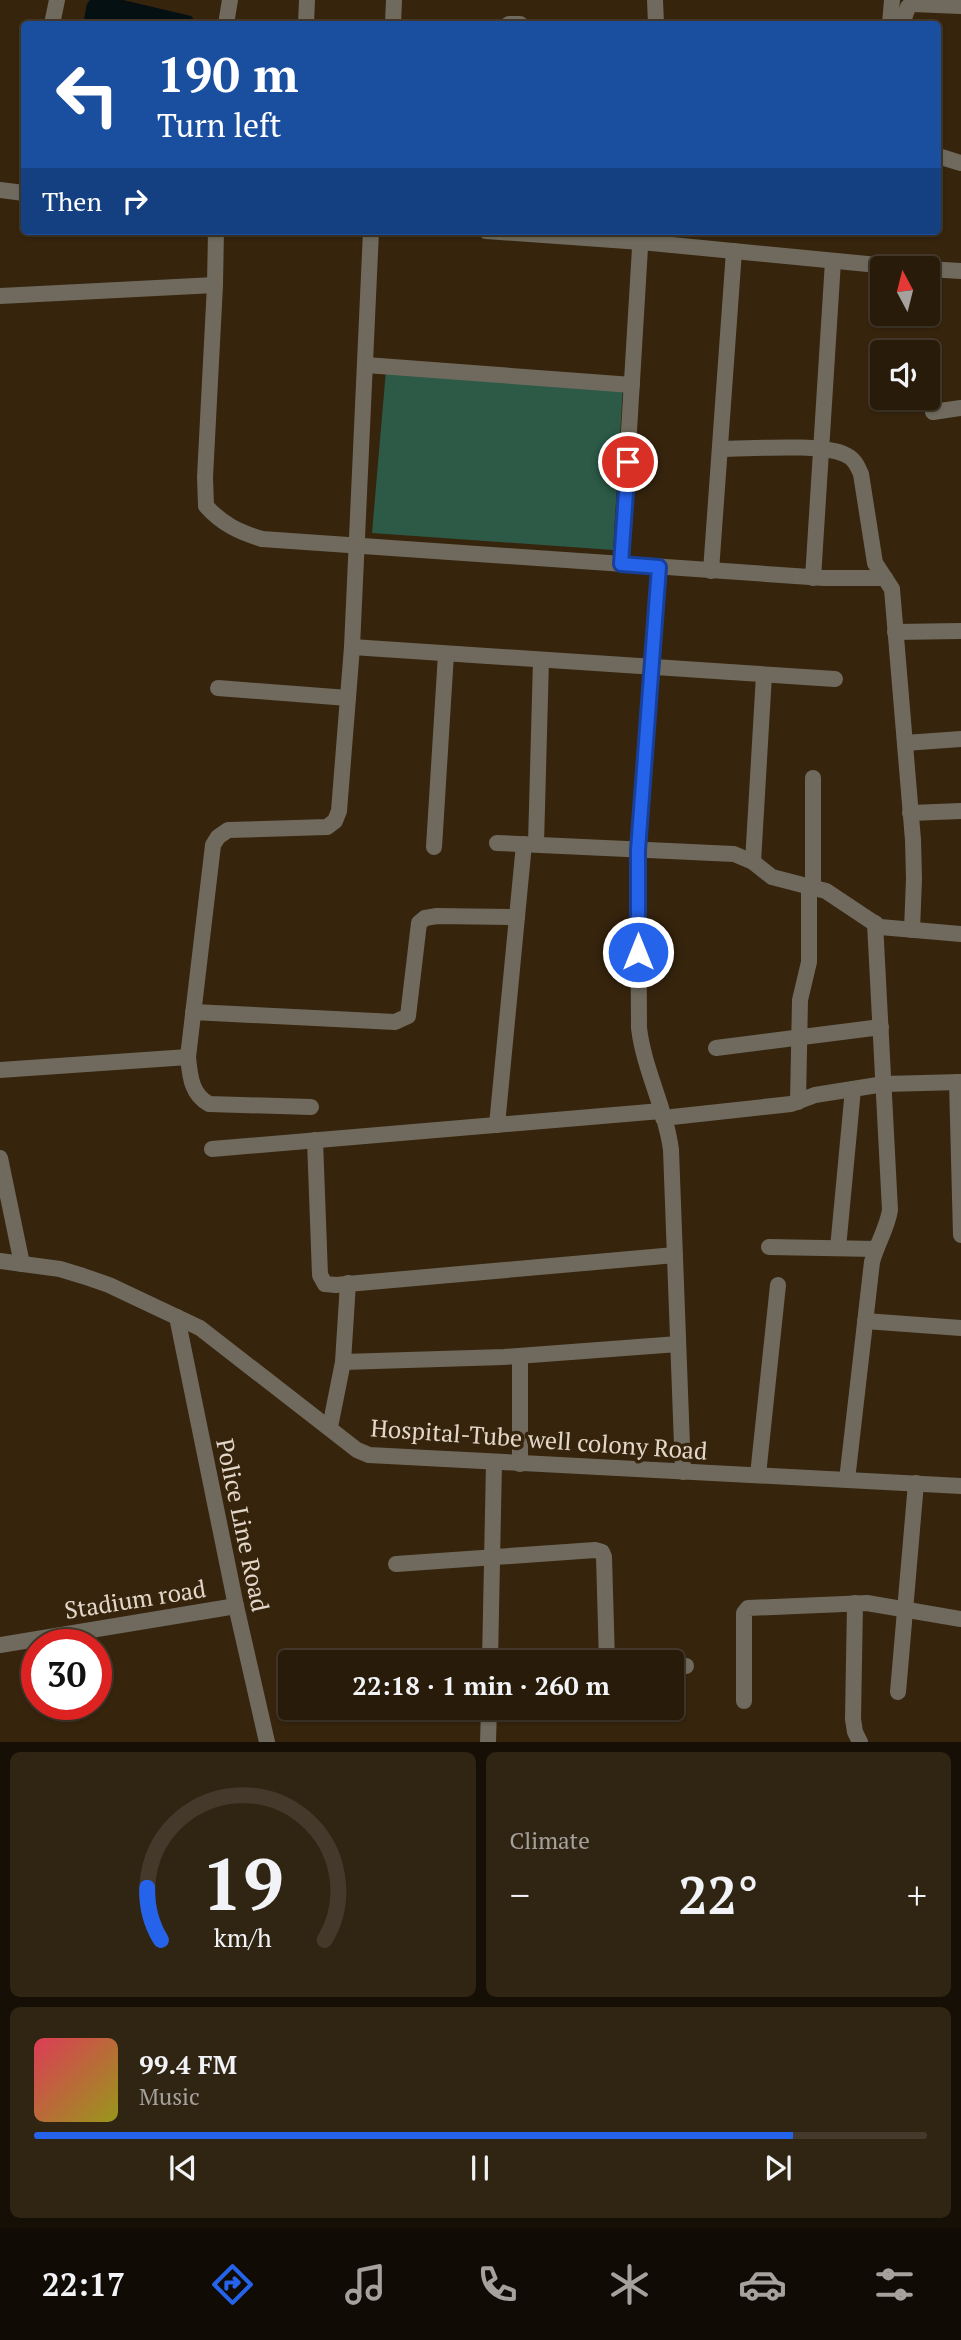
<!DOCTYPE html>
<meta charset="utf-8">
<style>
:root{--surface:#281b0a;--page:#302413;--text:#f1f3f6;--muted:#a5a19c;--line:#44392b;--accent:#2563eb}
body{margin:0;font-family:"PT Serif",serif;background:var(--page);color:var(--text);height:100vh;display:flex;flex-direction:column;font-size:26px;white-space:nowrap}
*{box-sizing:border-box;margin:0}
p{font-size:23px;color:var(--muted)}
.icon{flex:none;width:38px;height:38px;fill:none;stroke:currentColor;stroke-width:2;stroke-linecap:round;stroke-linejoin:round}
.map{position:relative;height:1742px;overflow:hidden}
.panel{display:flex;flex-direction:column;gap:10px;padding:10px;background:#160f06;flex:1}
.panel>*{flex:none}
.banner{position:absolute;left:21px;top:21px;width:920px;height:214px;border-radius:7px;box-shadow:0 2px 5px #0004,0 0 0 2px var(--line);background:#1a4fa0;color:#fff;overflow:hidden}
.needle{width:46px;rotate:353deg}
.tools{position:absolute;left:870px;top:256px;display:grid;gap:14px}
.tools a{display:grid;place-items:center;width:70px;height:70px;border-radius:7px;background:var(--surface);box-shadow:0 2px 5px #0004,0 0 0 2px var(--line);font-size:35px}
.speed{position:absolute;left:21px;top:1629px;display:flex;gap:14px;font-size:35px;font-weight:700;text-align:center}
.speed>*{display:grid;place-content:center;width:91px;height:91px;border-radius:50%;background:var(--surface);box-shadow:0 2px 5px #0004,0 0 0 2px var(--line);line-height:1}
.speed .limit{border:10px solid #d22;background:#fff;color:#111}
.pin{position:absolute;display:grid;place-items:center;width:60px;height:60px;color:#fff;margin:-30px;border:4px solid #fff;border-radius:50%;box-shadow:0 2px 7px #0007}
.me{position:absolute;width:77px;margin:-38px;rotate:0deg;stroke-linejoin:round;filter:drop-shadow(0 0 5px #0008)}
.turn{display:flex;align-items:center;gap:24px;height:147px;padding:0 21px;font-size:32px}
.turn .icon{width:91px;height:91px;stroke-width:2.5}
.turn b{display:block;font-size:49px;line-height:60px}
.then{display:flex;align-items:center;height:66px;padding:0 21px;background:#0003;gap:14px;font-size:26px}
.big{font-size:52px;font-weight:600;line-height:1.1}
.panel .widget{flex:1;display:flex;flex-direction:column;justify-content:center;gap:10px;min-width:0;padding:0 24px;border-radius:10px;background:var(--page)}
.panel .dial{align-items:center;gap:0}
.dial svg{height:182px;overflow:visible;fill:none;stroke:var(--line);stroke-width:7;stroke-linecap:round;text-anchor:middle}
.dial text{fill:var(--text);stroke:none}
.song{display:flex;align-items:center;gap:21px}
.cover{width:84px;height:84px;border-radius:10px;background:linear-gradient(135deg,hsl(350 70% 55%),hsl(60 70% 35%))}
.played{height:7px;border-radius:4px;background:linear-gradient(90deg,var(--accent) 85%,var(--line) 85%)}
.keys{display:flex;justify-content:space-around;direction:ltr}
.heat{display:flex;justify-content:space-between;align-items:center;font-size:38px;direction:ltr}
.panel .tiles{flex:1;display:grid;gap:10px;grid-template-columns:1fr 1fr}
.widget:last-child{grid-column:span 2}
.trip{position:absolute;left:278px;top:1650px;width:406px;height:70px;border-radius:7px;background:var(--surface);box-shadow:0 2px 5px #0004,0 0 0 2px var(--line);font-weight:600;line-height:70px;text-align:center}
.dock{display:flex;height:112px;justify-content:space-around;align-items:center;background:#100b04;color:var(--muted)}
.dock .icon{width:49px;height:49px}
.dock .selected{color:var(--accent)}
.dock b{font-size:32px;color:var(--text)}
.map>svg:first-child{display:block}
</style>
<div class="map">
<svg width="961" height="1742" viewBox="0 0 961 1742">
<rect width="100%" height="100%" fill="#36240d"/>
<path fill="#2c5a47" d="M386,370l237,16 -10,164 -241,-17z"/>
<path fill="#041012" d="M90,0h33l68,16 7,8h-115l4,-20z"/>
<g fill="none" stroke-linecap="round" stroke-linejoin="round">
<g stroke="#6f6a5d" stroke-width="16">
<path d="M655,0l1,24"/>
<path d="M52,24l5,-24"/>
<path d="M226,24l4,-24"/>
<path d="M306,24l1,-24"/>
<path d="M393,24l1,-24"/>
<path d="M509,24h11"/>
<path d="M890,24l2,-24"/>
<path d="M902,24l6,-17 4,-3 49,2"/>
<path d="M938,156l23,7"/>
<path d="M0,190l24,3"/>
<path d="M216,231l-1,54 -10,192 1,29c16,18 33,26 56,33l562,39h61"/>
<path d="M486,231l155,11 268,26"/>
<path d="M928,269l33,2"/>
<path d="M0,296l215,-11"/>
<path d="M366,365l266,20"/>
<path d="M933,412l28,-4"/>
<path d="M720,449c31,0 98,-6 124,5 10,4 13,11 17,20l14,89 17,26 21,251 1,39 -2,51"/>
<path d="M621,564l20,-333"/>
<path d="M659,567l-21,283 1,178c5,42 27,81 32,122l12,322"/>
<path d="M711,571l23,-320"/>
<path d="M813,578l20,-317"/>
<path d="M895,632l66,-1"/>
<path d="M352,647l483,32"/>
<path d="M218,688l130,10"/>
<path d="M905,743l56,-4"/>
<path d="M910,813l51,-2"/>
<path d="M497,843l237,11 19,8 19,15 54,14 54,36 81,7"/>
<path d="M536,844l5,-184"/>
<path d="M434,847l12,-193"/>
<path d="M753,862l11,-187"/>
<path d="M813,888v-110"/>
<path d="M193,1012l202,10 13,-6 11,-93 6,-5 12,-2 80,1"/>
<path d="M716,1048l165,-21"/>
<path d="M0,1070l188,-13"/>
<path d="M957,1082l4,153"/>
<path d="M798,1102l2,-102 9,-38v-76"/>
<path d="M311,1107l-102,-3c-18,-10 -19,-28 -21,-47l25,-212 5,-8 10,-7 99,-3 8,-6 4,-10 13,-164 19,-416"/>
<path d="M663,1118l128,-14 24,-9 69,-11 77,-2"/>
<path d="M497,1125l27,-281"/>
<path d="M315,1140l5,135 5,9 11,1 339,-30"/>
<path d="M212,1149l449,-38"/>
<path d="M0,1158l22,106"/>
<path d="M769,1247l107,2"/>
<path d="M838,1248l15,-159"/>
<path d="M0,1261l60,8 23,7 26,9 91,43 157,122 12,5 592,31"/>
<path d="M177,1317l59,289 31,136"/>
<path d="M865,1321l96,7"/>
<path d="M520,1356v108"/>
<path d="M343,1362l161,-5 174,-13"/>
<path d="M330,1427l13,-65 5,-79"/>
<path d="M758,1475l20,-190"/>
<path d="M847,1480l25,-218c5,-19 15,-33 18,-52l-15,-287"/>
<path d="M396,1564l199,-14 7,2 2,5 3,105"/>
<path d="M855,1603l-2,116 2,13 5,10"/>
<path d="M0,1645l236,-39"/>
<path d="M490,1662l4,-200"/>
<path d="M672,1666h14"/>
<path d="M898,1692l18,-209"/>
<path d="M744,1701v-88l4,-5 119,-5 94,16"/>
<path d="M488,1742l1,-34"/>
</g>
</g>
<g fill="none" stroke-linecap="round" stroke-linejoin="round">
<g stroke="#184099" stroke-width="18">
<path id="route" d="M628,462l-7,102 38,3 -21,283v102"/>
</g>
<use href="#route" stroke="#2563eb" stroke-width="12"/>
</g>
<g text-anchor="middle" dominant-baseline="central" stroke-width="7" stroke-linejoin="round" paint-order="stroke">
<g font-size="24" fill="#e2d7c9" stroke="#36240d">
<text transform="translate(539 1439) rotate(4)">Hospital-Tube well colony Road</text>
<text transform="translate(243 1525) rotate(78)">Police Line Road</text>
<text transform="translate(135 1599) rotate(-9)">Stadium road</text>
</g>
</g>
</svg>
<div class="tools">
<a><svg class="needle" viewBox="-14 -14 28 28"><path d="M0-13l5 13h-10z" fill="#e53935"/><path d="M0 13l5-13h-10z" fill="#a5a19c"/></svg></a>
<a><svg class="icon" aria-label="sound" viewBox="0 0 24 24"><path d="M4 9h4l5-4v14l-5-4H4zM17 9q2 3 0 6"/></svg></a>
</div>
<div class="speed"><div class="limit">30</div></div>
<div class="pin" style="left:628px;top:462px;background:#d93025"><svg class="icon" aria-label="arrive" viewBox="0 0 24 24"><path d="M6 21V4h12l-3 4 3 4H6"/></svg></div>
<svg class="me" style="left:638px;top:952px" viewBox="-20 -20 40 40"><circle r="17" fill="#2563eb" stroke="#fff" stroke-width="3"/><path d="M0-11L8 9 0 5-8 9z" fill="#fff"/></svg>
<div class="trip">22:18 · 1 min · 260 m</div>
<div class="banner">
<div class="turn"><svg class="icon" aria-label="left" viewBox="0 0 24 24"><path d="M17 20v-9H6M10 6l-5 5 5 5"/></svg><div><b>190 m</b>Turn left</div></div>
<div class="then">Then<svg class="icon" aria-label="right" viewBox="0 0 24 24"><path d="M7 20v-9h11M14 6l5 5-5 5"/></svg></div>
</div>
</div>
<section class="panel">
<div class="tiles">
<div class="widget dial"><svg viewBox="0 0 100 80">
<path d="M14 69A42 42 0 1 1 86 69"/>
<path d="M14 69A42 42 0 0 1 8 46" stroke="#2563eb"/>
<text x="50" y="56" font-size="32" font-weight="700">19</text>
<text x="50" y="72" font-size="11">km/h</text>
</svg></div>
<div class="widget"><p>Climate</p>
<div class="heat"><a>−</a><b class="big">22°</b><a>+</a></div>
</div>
<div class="widget">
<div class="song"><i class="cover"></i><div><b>99.4 FM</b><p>Music</p></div></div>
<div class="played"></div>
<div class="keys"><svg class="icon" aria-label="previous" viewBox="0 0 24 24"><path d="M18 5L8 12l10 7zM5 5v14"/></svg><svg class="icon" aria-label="pause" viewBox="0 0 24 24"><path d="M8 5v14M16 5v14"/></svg><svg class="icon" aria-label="next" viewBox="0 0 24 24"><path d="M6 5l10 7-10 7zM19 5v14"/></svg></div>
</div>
</div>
</section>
<nav class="dock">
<b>22:17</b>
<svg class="icon selected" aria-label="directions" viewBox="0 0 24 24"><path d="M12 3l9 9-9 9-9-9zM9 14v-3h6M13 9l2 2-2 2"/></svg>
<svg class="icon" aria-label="music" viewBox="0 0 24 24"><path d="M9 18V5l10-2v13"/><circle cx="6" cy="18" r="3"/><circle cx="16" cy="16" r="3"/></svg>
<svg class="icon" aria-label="phone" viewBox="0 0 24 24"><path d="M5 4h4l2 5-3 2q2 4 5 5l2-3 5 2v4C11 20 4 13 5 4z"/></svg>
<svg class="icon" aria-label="climate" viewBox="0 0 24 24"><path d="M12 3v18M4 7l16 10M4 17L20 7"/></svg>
<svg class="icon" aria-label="car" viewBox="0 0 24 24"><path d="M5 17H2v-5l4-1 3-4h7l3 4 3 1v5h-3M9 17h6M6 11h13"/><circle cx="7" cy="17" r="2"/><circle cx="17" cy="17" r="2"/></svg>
<svg class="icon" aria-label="filters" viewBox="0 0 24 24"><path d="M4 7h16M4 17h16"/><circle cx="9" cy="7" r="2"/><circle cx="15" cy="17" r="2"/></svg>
</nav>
